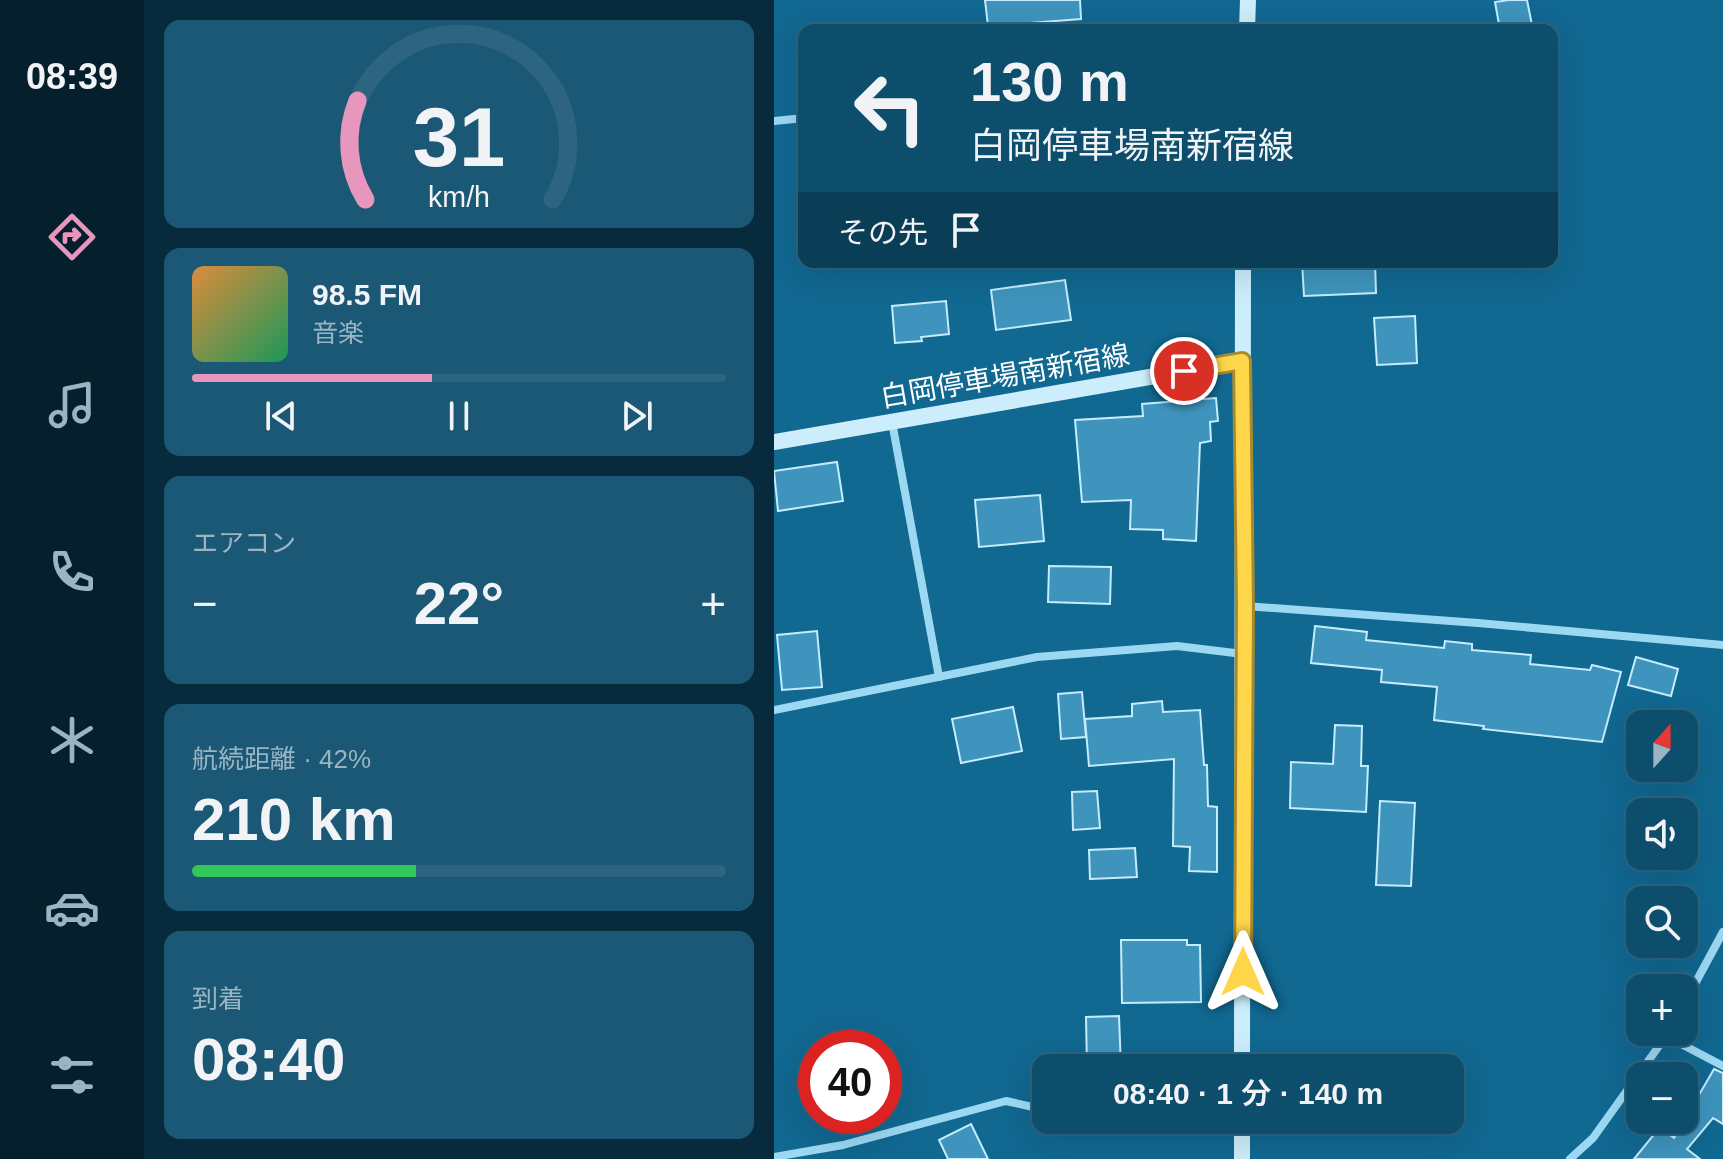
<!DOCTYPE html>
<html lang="ja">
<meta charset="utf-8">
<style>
:root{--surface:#0d4e6d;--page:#1b5875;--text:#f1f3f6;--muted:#9ab4c2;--line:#2d6580;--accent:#e797bd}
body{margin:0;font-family:Helvetica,"Noto Sans JP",sans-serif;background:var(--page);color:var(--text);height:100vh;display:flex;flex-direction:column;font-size:30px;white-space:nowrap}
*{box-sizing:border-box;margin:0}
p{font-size:26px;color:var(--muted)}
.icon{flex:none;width:44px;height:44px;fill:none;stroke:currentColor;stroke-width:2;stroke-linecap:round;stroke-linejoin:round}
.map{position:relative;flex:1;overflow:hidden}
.drawer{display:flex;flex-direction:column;gap:20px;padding:20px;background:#072b3c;width:630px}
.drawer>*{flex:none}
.hud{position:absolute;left:24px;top:24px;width:760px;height:244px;border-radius:16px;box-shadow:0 8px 32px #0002,0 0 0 2px var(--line);background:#0d4e6d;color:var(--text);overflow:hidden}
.needle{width:52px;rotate:21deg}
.tools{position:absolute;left:852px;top:710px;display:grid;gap:16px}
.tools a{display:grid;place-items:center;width:72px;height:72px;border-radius:16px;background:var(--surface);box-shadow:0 8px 32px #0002,0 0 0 2px var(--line);font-size:40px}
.speed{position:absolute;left:24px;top:1030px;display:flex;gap:16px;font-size:40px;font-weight:700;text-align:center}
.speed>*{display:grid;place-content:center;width:104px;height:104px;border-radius:50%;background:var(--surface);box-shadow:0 8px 32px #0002,0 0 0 2px var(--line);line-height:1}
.speed .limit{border:12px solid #d22;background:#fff;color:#111}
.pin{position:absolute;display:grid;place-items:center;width:68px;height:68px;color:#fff;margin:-34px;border:4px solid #fff;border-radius:50%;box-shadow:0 2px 8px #0007}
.me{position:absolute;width:88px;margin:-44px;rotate:0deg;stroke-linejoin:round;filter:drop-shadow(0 0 6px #0008)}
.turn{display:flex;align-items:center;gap:28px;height:168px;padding:0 40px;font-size:36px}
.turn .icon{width:104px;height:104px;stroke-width:2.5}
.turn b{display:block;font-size:56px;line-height:68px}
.then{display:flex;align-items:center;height:76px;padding:0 40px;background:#0003;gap:16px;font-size:30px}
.big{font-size:60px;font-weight:600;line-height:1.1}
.drawer .card{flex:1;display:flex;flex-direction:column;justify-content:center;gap:12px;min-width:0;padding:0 28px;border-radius:16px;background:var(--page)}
.drawer .dial{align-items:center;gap:0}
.dial svg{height:208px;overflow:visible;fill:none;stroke:var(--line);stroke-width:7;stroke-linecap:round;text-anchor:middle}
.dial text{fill:var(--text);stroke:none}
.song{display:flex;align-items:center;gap:24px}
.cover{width:96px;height:96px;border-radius:12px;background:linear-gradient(135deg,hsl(30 70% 55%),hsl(150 70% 35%))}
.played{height:8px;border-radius:4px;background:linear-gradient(90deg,var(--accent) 45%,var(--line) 45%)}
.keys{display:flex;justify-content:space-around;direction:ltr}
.heat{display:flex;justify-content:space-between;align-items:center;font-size:44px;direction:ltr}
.charge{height:12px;border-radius:6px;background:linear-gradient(90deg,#34c759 42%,var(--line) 0)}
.trip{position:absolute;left:258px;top:1054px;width:432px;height:80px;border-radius:16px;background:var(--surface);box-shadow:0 8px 32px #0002,0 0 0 2px var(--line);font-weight:600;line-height:80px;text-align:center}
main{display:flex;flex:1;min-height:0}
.dock{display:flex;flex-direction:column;width:144px;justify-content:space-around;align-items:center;background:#051f2c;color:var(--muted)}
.dock .icon{width:56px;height:56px}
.dock .selected{color:var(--accent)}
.dock b{font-size:36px;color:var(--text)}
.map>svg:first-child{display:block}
</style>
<main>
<nav class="dock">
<b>08:39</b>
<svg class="icon selected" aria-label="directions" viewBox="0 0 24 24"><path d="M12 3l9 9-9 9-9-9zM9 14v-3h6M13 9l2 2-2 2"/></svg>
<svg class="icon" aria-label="music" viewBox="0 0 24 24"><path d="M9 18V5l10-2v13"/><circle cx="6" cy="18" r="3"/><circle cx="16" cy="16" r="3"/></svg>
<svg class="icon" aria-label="phone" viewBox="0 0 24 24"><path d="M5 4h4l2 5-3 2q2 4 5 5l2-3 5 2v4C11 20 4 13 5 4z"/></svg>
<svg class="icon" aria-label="climate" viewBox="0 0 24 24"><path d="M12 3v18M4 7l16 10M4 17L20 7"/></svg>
<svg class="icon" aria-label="car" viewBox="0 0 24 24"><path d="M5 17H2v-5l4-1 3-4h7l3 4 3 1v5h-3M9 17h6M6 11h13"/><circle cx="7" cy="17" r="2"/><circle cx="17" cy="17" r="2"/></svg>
<svg class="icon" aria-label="filters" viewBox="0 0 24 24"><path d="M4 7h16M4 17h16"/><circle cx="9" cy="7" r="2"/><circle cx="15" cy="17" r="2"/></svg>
</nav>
<section class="drawer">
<div class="card dial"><svg viewBox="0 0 100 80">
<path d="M14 69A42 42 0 1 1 86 69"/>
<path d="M14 69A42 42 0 0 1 11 31" stroke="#e797bd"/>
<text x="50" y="56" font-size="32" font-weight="700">31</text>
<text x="50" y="72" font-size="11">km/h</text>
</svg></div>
<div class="card">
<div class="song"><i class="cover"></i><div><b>98.5 FM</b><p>音楽</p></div></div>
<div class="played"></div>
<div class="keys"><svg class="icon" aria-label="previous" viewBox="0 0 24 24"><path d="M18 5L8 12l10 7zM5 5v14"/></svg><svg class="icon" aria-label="pause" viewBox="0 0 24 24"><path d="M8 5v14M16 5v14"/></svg><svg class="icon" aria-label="next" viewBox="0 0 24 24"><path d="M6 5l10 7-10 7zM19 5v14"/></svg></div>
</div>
<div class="card"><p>エアコン</p>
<div class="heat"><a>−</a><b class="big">22°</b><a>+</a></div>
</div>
<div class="card"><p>航続距離 · 42%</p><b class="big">210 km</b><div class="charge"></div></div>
<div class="card"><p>到着</p><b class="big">08:40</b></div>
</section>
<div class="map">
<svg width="949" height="1159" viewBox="0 0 949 1159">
<rect width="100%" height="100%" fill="#116891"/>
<g fill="#3e94bc" stroke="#c5ecfd" stroke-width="2">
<path d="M211,0h95l1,19 -93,7z"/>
<path d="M735,0h18l6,30h-33l-5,-28z"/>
<path d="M528,262h73l1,31 -72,3z"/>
<path d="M291,280l6,40 -75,10 -5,-40z"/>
<path d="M172,301l3,33 -28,3 1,4 -27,2 -3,-37z"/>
<path d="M641,316l2,47 -40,2 -3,-47z"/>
<path d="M442,398l2,23 -8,1 1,19 -11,2 -4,98 -33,-2v-9l-33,-1 1,-29 -49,2 -7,-82 68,-4 -1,-12z"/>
<path d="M63,462l6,39 -65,10 -4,-40z"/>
<path d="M266,495l4,46 -65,6 -4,-47z"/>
<path d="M275,566l62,1 -1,37 -62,-2z"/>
<path d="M541,626l52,6 -1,8 78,8 1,-7 27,3v6l59,5 -1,9 60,6 2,-5 29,7 -19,70 -119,-13 1,-3 -50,-6 3,-33 -56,-5 1,-12 -71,-7z"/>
<path d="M43,631l5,56 -40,3 -5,-55z"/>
<path d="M862,657l42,12 -7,27 -43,-11z"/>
<path d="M308,692l4,45 -25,2 -3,-45z"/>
<path d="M388,701l1,11 37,-2 4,55h3l1,41 9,1v65l-28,-1 1,-24 -17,-1 1,-87 -85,7 -4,-47 47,-3v-12z"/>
<path d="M239,707l9,44 -61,12 -9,-44z"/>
<path d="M561,725l27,1 -1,40h7l-2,46 -76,-4 1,-46 42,2z"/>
<path d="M323,791l3,37 -27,2 -1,-38z"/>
<path d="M606,801l35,2 -4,83 -35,-1z"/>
<path d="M361,848l2,29 -47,2 -1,-29z"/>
<path d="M347,940h66v5h13l1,57 -79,1z"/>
<path d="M345,1016l2,52h-34l-1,-51z"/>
<path d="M940,1069l9,4v51l-10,-6 -26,31 13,10h-66l26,-32 14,11z"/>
<path d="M197,1124l17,35h-40l-9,-19z"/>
</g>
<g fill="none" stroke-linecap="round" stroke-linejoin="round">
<g stroke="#9dd8f3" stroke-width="8">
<path d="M0,121l30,-3"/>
<path d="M118,422l47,255"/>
<path d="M471,606l233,17 245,22"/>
<path d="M0,710l263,-53 140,-11 66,8"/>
<path d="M910,1004l39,-72"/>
<path d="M892,1036l57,30"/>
<path d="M0,1157l69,-12 163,-44 40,9"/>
<path d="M796,1159l23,-21 76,-106"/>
</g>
<g stroke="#ccedfc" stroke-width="16">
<path d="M473,30l1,-30"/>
<path d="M0,442l468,-81"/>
<path d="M468,1068l1,-806"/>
<path d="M468,1159v-39"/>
</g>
</g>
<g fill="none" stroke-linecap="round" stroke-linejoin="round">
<g stroke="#a68a30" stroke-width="20">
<path id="route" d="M410,371l58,-10 3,245 -2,366"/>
</g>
<use href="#route" stroke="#ffd54a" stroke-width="14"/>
</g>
<g text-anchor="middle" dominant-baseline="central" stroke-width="8" stroke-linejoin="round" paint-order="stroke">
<g font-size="28" fill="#fff" stroke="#116891">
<text transform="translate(231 376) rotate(-10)">白岡停車場南新宿線</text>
</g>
</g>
</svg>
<div class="tools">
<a><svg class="needle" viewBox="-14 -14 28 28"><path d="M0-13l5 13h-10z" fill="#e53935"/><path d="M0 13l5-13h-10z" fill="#9ab4c2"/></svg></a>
<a><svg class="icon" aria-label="sound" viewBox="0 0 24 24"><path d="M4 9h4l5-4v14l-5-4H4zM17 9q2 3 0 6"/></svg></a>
<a><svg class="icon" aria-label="search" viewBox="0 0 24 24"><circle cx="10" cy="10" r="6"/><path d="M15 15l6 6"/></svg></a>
<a>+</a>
<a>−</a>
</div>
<div class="speed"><div class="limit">40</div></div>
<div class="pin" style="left:410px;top:371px;background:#d93025"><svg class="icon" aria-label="arrive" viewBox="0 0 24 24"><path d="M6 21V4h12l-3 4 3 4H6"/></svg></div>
<svg class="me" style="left:469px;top:972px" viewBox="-20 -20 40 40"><path d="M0-17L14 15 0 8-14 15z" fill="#ffd54a" stroke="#fff" stroke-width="4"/></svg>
<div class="trip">08:40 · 1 分 · 140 m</div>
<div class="hud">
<div class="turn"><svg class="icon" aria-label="left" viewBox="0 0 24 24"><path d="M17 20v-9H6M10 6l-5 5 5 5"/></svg><div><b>130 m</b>白岡停車場南新宿線</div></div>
<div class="then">その先<svg class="icon" aria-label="arrive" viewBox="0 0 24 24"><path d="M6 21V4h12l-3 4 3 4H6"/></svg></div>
</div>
</div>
</main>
